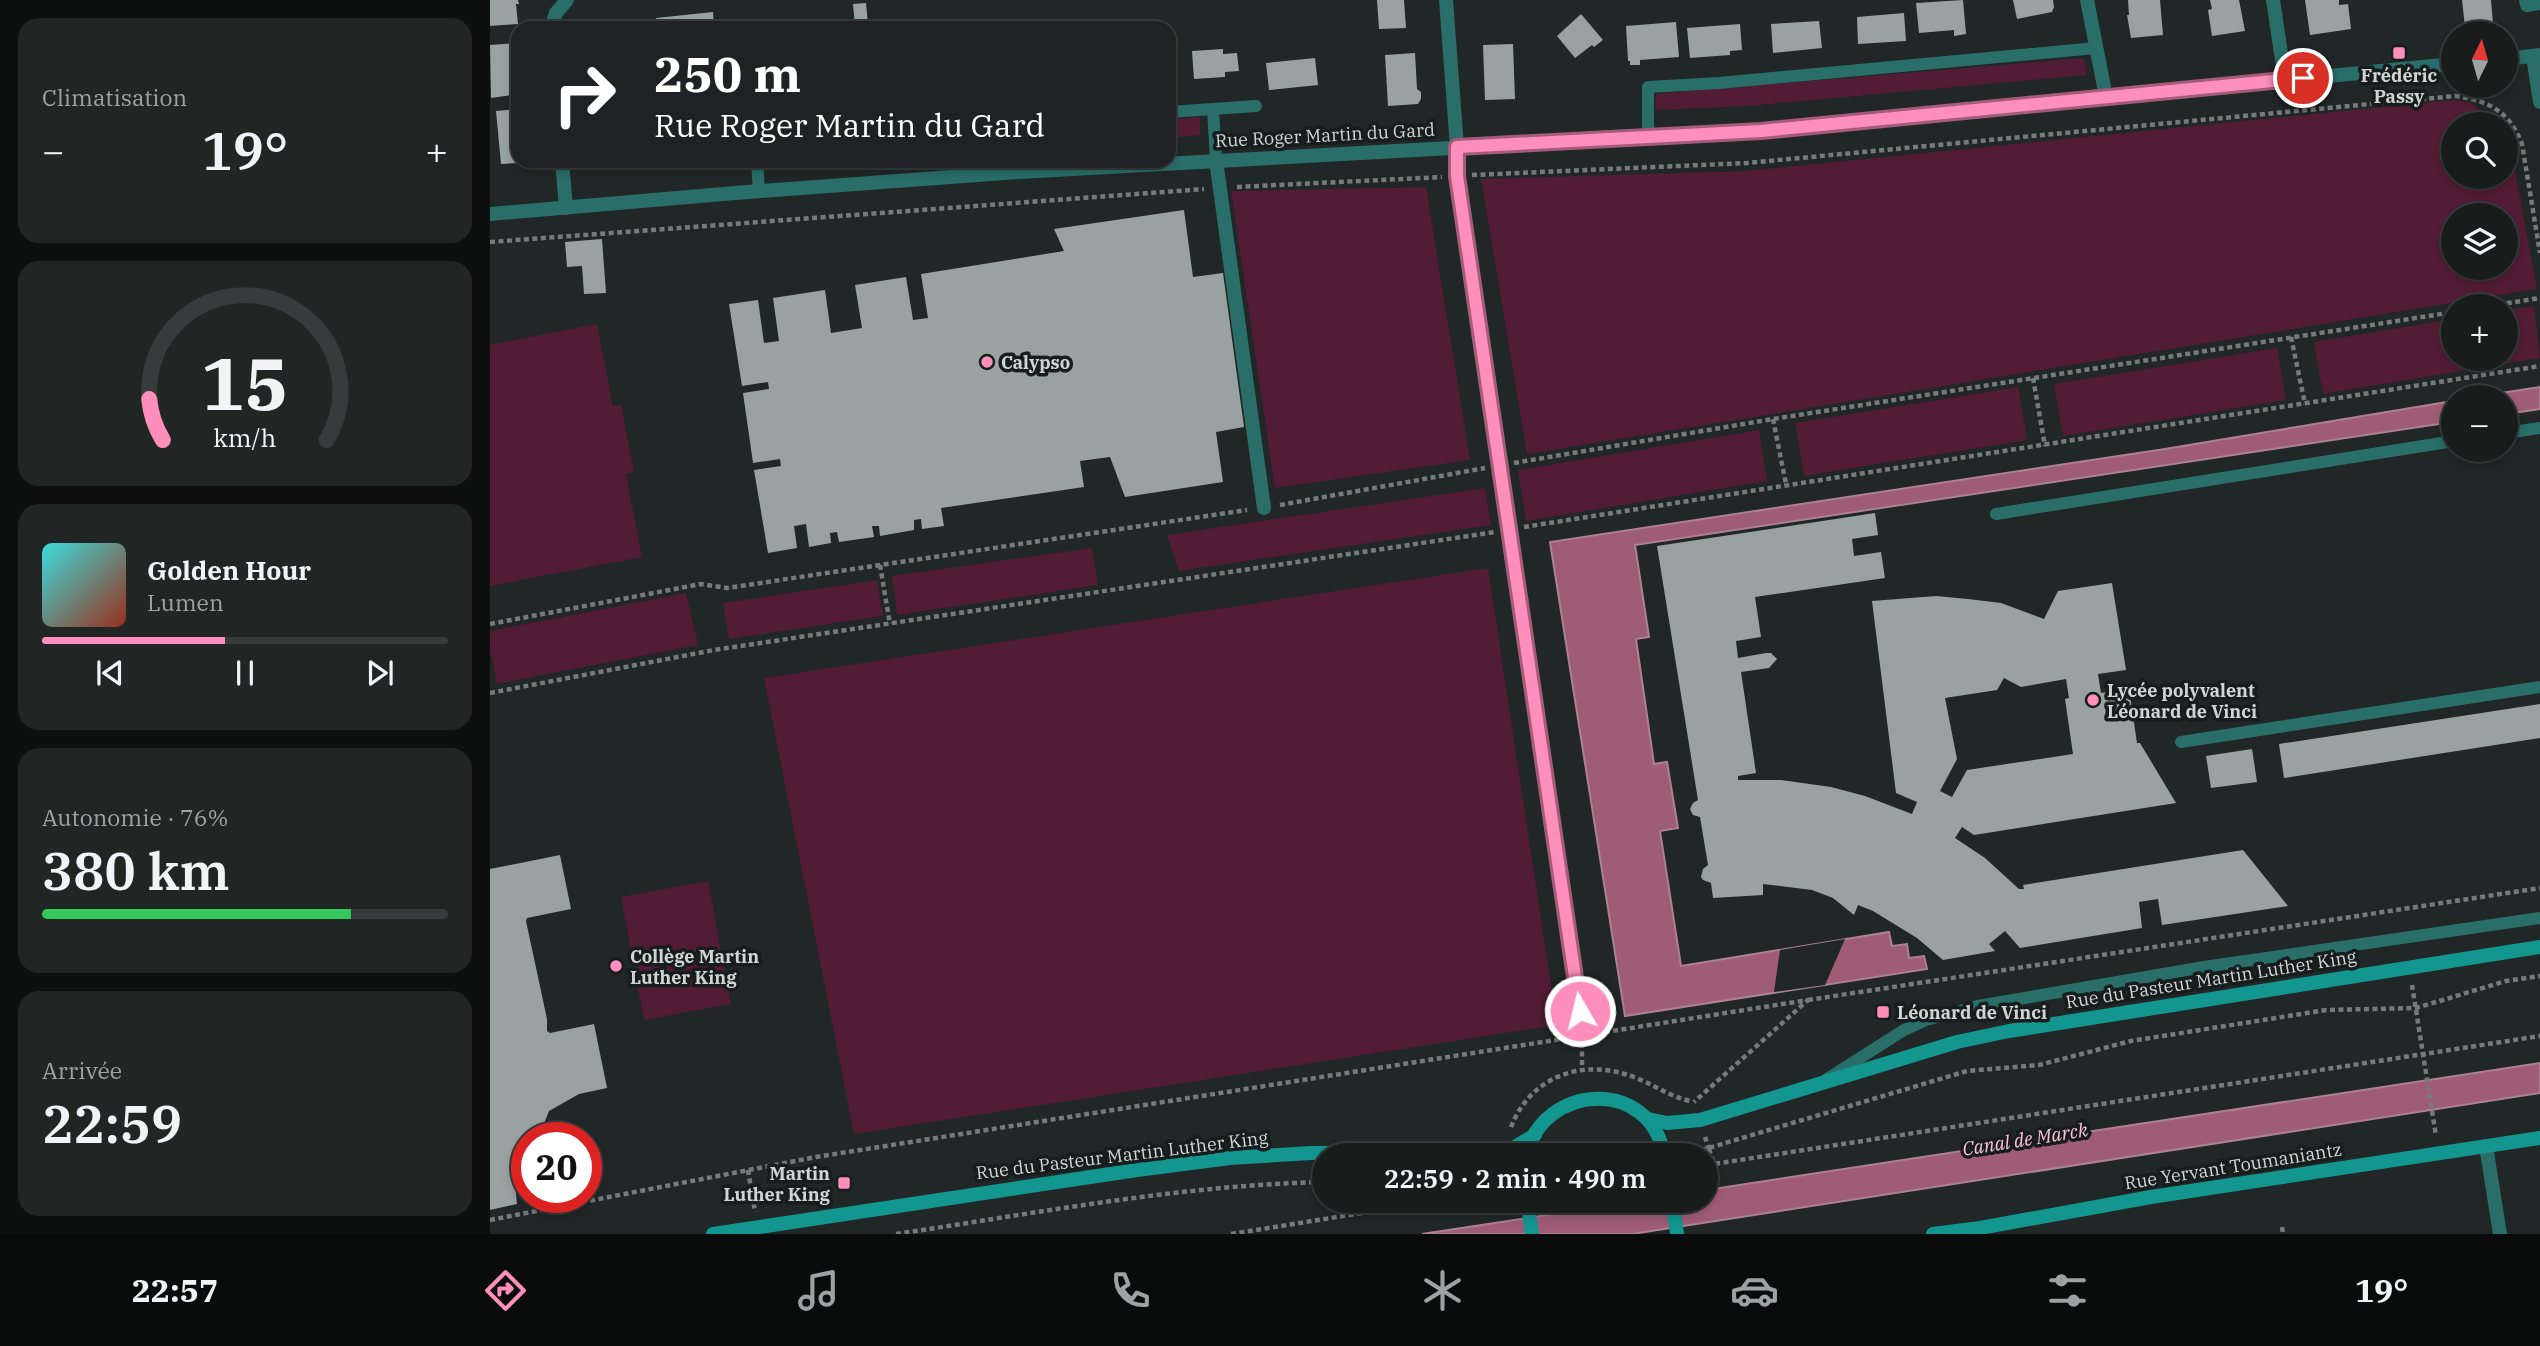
<!DOCTYPE html>
<html lang="fr">
<meta charset="utf-8">
<style>
:root{--surface:#181d1c;--page:#212625;--text:#f1f3f6;--muted:#9fa2a3;--line:#363b3b;--accent:#fe8ebb}
body{margin:0;font-family:"IBM Plex Serif",serif;background:var(--page);color:var(--text);height:100vh;display:flex;flex-direction:column;font-size:26px;white-space:nowrap}
*{box-sizing:border-box;margin:0}
p{font-size:23px;color:var(--muted)}
.icon{flex:none;width:38px;height:38px;fill:none;stroke:currentColor;stroke-width:2;stroke-linecap:round;stroke-linejoin:round}
.map{position:relative;flex:1;overflow:hidden}
.panel{display:flex;flex-direction:column;gap:18px;padding:18px;background:#0d100f;width:490px}
.panel>*{flex:none}
.guide{position:absolute;left:21px;top:21px;width:665px;height:147px;border-radius:21px;box-shadow:0 4px 10px #0003,0 0 0 2px var(--line);background:#202124;color:#fff;overflow:hidden}
.needle{width:46px;rotate:5deg}
.fabs{position:absolute;left:1951px;top:21px;display:grid;gap:14px}
.fabs a{display:grid;place-items:center;width:77px;height:77px;border-radius:50%;background:var(--surface);box-shadow:0 4px 10px #0003,0 0 0 2px var(--line);font-size:35px}
.speed{position:absolute;left:21px;top:1122px;display:flex;gap:14px;font-size:35px;font-weight:700;text-align:center}
.speed>*{display:grid;place-content:center;width:91px;height:91px;border-radius:50%;background:var(--surface);box-shadow:0 4px 10px #0003,0 0 0 2px var(--line);line-height:1}
.speed .limit{border:10px solid #d22;background:#fff;color:#111}
.pin{position:absolute;display:grid;place-items:center;width:60px;height:60px;color:#fff;margin:-30px;border:4px solid #fff;border-radius:50%;box-shadow:0 2px 7px #0007}
.me{position:absolute;width:77px;margin:-38px;rotate:352deg;stroke-linejoin:round;filter:drop-shadow(0 0 5px #0008)}
.turn{display:flex;align-items:center;gap:24px;height:147px;padding:0 28px;font-size:32px}
.turn .icon{width:91px;height:91px;stroke-width:2.5}
.turn b{display:block;font-size:49px;line-height:60px}
.big{font-size:52px;font-weight:600;line-height:1.1}
.panel .card{flex:1;display:flex;flex-direction:column;justify-content:center;gap:10px;min-width:0;padding:0 24px;border-radius:21px;background:var(--page)}
.panel .dial{align-items:center;gap:0}
.dial svg{height:182px;overflow:visible;fill:none;stroke:var(--line);stroke-width:7;stroke-linecap:round;text-anchor:middle}
.dial text{fill:var(--text);stroke:none}
.song{display:flex;align-items:center;gap:21px}
.cover{width:84px;height:84px;border-radius:10px;background:linear-gradient(135deg,hsl(180 70% 55%),hsl(10 70% 35%))}
.played{height:7px;border-radius:4px;background:linear-gradient(90deg,var(--accent) 45%,var(--line) 45%)}
.keys{display:flex;justify-content:space-around;direction:ltr}
.heat{display:flex;justify-content:space-between;align-items:center;font-size:38px;direction:ltr}
.charge{height:10px;border-radius:5px;background:linear-gradient(90deg,#34c759 76%,var(--line) 0)}
.trip{position:absolute;left:822px;top:1143px;width:406px;height:70px;border-radius:35px;background:var(--surface);box-shadow:0 4px 10px #0003,0 0 0 2px var(--line);font-weight:600;line-height:70px;text-align:center}
.dock{display:flex;height:112px;justify-content:space-around;align-items:center;background:#0a0c0b;color:var(--muted)}
.dock .icon{width:49px;height:49px}
.dock .on{color:var(--accent)}
.dock b{font-size:32px;color:var(--text)}
main{display:flex;flex:1;min-height:0}
.map>svg:first-child{display:block}
</style>
<main>
<section class="panel">
<div class="card"><p>Climatisation</p>
<div class="heat"><a>−</a><b class="big">19°</b><a>+</a></div>
</div>
<div class="card dial"><svg viewBox="0 0 100 80">
<path d="M14 69A42 42 0 1 1 86 69"/>
<path d="M14 69A42 42 0 0 1 8 51" stroke="#fe8ebb"/>
<text x="50" y="56" font-size="32" font-weight="700">15</text>
<text x="50" y="72" font-size="11">km/h</text>
</svg></div>
<div class="card">
<div class="song"><i class="cover"></i><div><b>Golden Hour</b><p>Lumen</p></div></div>
<div class="played"></div>
<div class="keys"><svg class="icon" aria-label="previous" viewBox="0 0 24 24"><path d="M18 5L8 12l10 7zM5 5v14"/></svg><svg class="icon" aria-label="pause" viewBox="0 0 24 24"><path d="M8 5v14M16 5v14"/></svg><svg class="icon" aria-label="next" viewBox="0 0 24 24"><path d="M6 5l10 7-10 7zM19 5v14"/></svg></div>
</div>
<div class="card"><p>Autonomie · 76%</p><b class="big">380 km</b><div class="charge"></div></div>
<div class="card"><p>Arrivée</p><b class="big">22:59</b></div>
</section>
<div class="map">
<svg width="2050" height="1234" viewBox="0 0 2050 1234">
<rect width="100%" height="100%" fill="#202726"/>
<g fill="#521c34" fill-rule="evenodd">
<path d="M1594,58l3,17 -339,31 -93,4 1,-16z"/>
<path d="M1963,100l17,2 27,22h-43v53h52v-42l3,4 28,150 -1010,165 -46,-275 265,-8zM1964,215h52v53h-52z"/>
<path d="M710,117v18l-31,3v-19z"/>
<path d="M936,187l44,273 -195,28 -44,-297z"/>
<path d="M2044,306l6,52 -217,36 -9,-52 139,-23 1,40h52v-49z"/>
<path d="M107,324l16,82 8,-1 13,67 -8,2 16,83 -152,29v-241z"/>
<path d="M1787,348l9,52 -223,36 -9,-52z"/>
<path d="M1528,387l9,53 -223,36 -9,-53z"/>
<path d="M1269,430l8,51 -241,40 -8,-51z"/>
<path d="M995,488l6,37 -312,46 -12,-36z"/>
<path d="M602,548l6,37 -201,30 -5,-39z"/>
<path d="M998,568l69,457 -703,109 -90,-456z"/>
<path d="M387,580l6,36 -154,23 -6,-36z"/>
<path d="M196,593l12,52 -201,39 -7,-35v-18z"/>
<path d="M218,881l23,123 -87,16 -23,-123z"/>
</g>
<g fill="#9e5c76" stroke="#ad8092" stroke-width="2">
<path d="M2050,387v22l-34,5v-17h-31z"/>
<path d="M1963,401v21l-818,123 14,92 -13,2 18,125 13,-2 11,66 -18,3 21,135 208,-34 3,14 15,-2 2,14 15,-2 3,13 -302,47 -75,-474 615,-93z"/>
<path d="M2050,1063v30l-908,141h-210l218,-33 66,-1v-10z"/>
</g>
<path fill="#202726" d="M1355,939l-20,46 -51,7 6,-42z"/>
<g fill="#9aa2a1" fill-rule="evenodd">
<path d="M0,0h28l1,4h-3l2,20 -28,2z"/>
<path d="M887,0h27l2,28 -27,1z"/>
<path d="M1473,0l3,34 -12,2v-6l-35,3 -3,-30z"/>
<path d="M1523,0h40l1,7 -2,5 -35,7z"/>
<path d="M1638,0h32l3,35 -32,3 -4,-23h2z"/>
<path d="M1720,0h29l6,31 -33,5 -4,-26 4,-1z"/>
<path d="M1815,0h34v5l9,-1 3,25 -41,6z"/>
<path d="M1972,0h29l2,24 -28,3z"/>
<path d="M376,3l2,22 -13,1 -2,-22z"/>
<path d="M223,12l1,16h-57l-1,-10z"/>
<path d="M1414,13l2,28 -48,3 -1,-27z"/>
<path d="M1091,14l22,26 -9,7 -2,-2 -17,13 -18,-22z"/>
<path d="M120,21l4,2 19,-1 1,6h-35l3,-6z"/>
<path d="M1329,21l3,27 -49,5 -2,-29z"/>
<path d="M1186,22l3,35 -39,3v5h-10v-4h-2l-2,-35z"/>
<path d="M1250,24l2,26 -12,1v4l-40,3 -3,-30z"/>
<path d="M25,43l3,51 -27,4 -1,-53z"/>
<path d="M1023,44l2,55 -30,1 -2,-55z"/>
<path d="M733,49v5l14,-1 2,18 -14,1v5l-31,2 -2,-28z"/>
<path d="M925,53l2,36 4,3v7l-3,5 -30,2 -3,-51z"/>
<path d="M825,58l3,27 -49,5 -3,-27z"/>
<path d="M28,109v54l-17,1 -5,-53z"/>
<path d="M694,210l9,67 30,-4 21,154 -28,5 7,50 -98,15 -15,-40 -30,4 4,26 -143,21 3,18 -22,3 -1,-10 -7,1v10l-34,6 -1,-10h-7l2,11 -35,5 -2,-10 -7,1 1,10 -22,4 -3,-23 -12,2 3,22 -29,5 -14,-83 27,-4 -1,-7 -27,4 -10,-70 26,-4 -1,-7 -26,4 -13,-82 29,-4 6,43 15,-2 -6,-43 52,-8 6,43 31,-5 -7,-43 51,-8 7,43 15,-2 -7,-44 143,-23 -10,-22z"/>
<path d="M112,239l4,54 -22,1 -2,-28 -15,1 -2,-25z"/>
<path d="M1385,513l3,22 -26,4 2,17 27,-4 4,26 -130,19 6,40 -25,4 2,17 28,-5h5l6,6 -8,9 -28,4 15,101 -18,3v4h43l50,7 34,9 47,18 5,-12 -21,-9 -24,-192 64,-5 32,3 33,4 43,16 14,-28 54,-8 14,87 -28,4 3,19 28,-4 8,54h3l36,60 -202,32 -12,-8 -7,11 30,20 34,31h5l-1,-4 220,-35 45,56 -126,19 -4,-26 -19,3 3,26 -122,20 -15,-17 -16,13 6,7 -52,9 -26,-22 -44,-27 -15,-6 -4,10 -21,-17 -21,-8 -49,-6v11l-50,3 -2,-15 -8,-3 -2,-3 2,-8 5,-4 -8,-48 -7,-2 -3,-6 3,-6 5,-3 -41,-254zM1514,678l17,9 45,-8 3,19 -4,1 8,55 -106,16 -15,27 -12,-6 17,-32 -12,-61 52,-8z"/>
<path d="M2050,704v34l-256,40 -5,-34z"/>
<path d="M1762,749l5,33 -46,6 -5,-32z"/>
<path d="M70,855l11,54 -44,9 -1,3 21,98v12l3,2 44,-9 13,64 -28,6 -30,17 -9,23 -2,4h-11v12l-8,7 -4,26 2,21 -27,6v-341z"/>
</g>
<g fill="none" stroke-linecap="round" stroke-linejoin="round">
<g stroke="#757b7a" stroke-width="4.5" stroke-dasharray="5 3.5" stroke-linecap="butt">
<path d="M982,175l275,-12 708,-67c34,5 54,15 67,48l18,109"/>
<path d="M747,187l205,-10"/>
<path d="M0,242l714,-53"/>
<path d="M2000,306l50,-8"/>
<path d="M1801,337l14,67"/>
<path d="M1543,378l12,68"/>
<path d="M1283,419l13,65"/>
<path d="M1024,463l259,-44 681,-107"/>
<path d="M790,505l205,-37"/>
<path d="M1034,527l1016,-161"/>
<path d="M390,565l10,59"/>
<path d="M0,624l211,-40 26,4 520,-78"/>
<path d="M0,693l224,-43 781,-118"/>
<path d="M1922,985l24,151"/>
<path d="M1318,1000l732,-112"/>
<path d="M1092,1026v43"/>
<path d="M1021,1127c20,-52 74,-70 125,-49 19,7 34,19 55,23"/>
<path d="M1219,1149l5,15 826,-128"/>
<path d="M1195,1155l282,-84 72,-6 92,-24 195,-31 90,-2 90,-27 34,-5"/>
<path d="M1212,1155l7,-6 -4,-12"/>
<path d="M258,1170l7,42"/>
<path d="M0,1220l326,-63 992,-157 -114,102"/>
<path d="M1792,1227l1,7"/>
<path d="M406,1234c142,-21 285,-49 429,-52"/>
<path d="M741,1234l212,-34"/>
</g>
<g stroke="#2a6e69" stroke-width="12">
<path d="M723,109l3,51"/>
<path d="M679,112l87,-6"/>
<path d="M1158,137v-50l71,-4 377,-35"/>
<path d="M967,147v29l123,835"/>
<path d="M267,161l2,30"/>
<path d="M2016,433l34,-5"/>
<path d="M1506,514l458,-73"/>
<path d="M1691,742l359,-55"/>
<path d="M1337,1079l77,-49 22,-10 52,-14 226,-39 336,-49"/>
</g>
<g stroke="#2a6e69" stroke-width="14">
<path d="M956,0l11,147"/>
<path d="M1597,0l19,97"/>
<path d="M1783,0l12,80"/>
<path d="M2036,0l1,5 13,-2"/>
<path d="M61,28l5,-15 11,-13"/>
<path d="M2043,56l7,46"/>
<path d="M2016,59l34,-4"/>
<path d="M726,160l48,348"/>
<path d="M72,161l4,47"/>
<path d="M0,214l245,-21 284,-21 721,-40 714,-68"/>
<path d="M1996,1146l14,88"/>
</g>
<g stroke="#12968f" stroke-width="14">
<path d="M1158,1119l19,4 33,-3 257,-78 52,-11 531,-84"/>
<path d="M1036,1155c18,-72 124,-78 138,0"/>
<path d="M1037,1200l5,34"/>
<path d="M1182,1200l5,34"/>
<path d="M223,1234l424,-64 93,-12 81,-5 185,-2 17,-3 22,-13"/>
<path d="M1443,1234l47,-6 171,-31 389,-59"/>
</g>
</g>
<g fill="none" stroke-linecap="round" stroke-linejoin="round">
<g stroke="#a55c7a" stroke-width="18">
<path id="route" d="M1090,1011l-123,-835v-29l304,-16 542,-53"/>
</g>
<use href="#route" stroke="#fe8ebb" stroke-width="12"/>
</g>
<g fill="#fe8ebb" stroke="#171d1d" stroke-width="2.5">
<rect x="1902" y="46" width="14" height="14" rx="3.5"/>
<circle cx="497" cy="362" r="7"/>
<circle cx="1603" cy="700" r="7"/>
<circle cx="126" cy="966" r="7"/>
<rect x="1386" y="1005" width="14" height="14" rx="3.5"/>
<rect x="347" y="1176" width="14" height="14" rx="3.5"/>
</g>
<g text-anchor="middle" dominant-baseline="central" stroke-width="7" stroke-linejoin="round" paint-order="stroke">
<g font-size="18" font-weight="bold" fill="#d0d5d4" stroke="#171d1d" text-anchor="start">
<text x="1909" y="75" text-anchor="middle">Frédéric<tspan x="1909" dy="21">Passy</tspan></text>
<text x="511" y="362">Calypso</text>
<text x="1617" y="690">Lycée polyvalent<tspan x="1617" dy="21">Léonard de Vinci</tspan></text>
<text x="140" y="956">Collège Martin<tspan x="140" dy="21">Luther King</tspan></text>
<text x="1407" y="1012">Léonard de Vinci</text>
<text x="340" y="1173" text-anchor="end">Martin<tspan x="340" dy="21">Luther King</tspan></text>
</g>
<g font-size="18" fill="#d0d5d4" stroke="#171d1d">
<text transform="translate(835 135) rotate(-3)">Rue Roger Martin du Gard</text>
<text transform="translate(1721 979) rotate(-9)">Rue du Pasteur Martin Luther King</text>
<text transform="translate(632 1155) rotate(-7)">Rue du Pasteur Martin Luther King</text>
<text transform="translate(1743 1166) rotate(-9)">Rue Yervant Toumaniantz</text>
</g>
<g font-size="19" font-style="italic" fill="#fcc1d6" stroke="#171d1d">
<text transform="translate(1535 1139) rotate(-9)">Canal de Marck</text>
</g>
</g>
</svg>
<div class="fabs">
<a><svg class="needle" viewBox="-14 -14 28 28"><path d="M0-13l5 13h-10z" fill="#e53935"/><path d="M0 13l5-13h-10z" fill="#9fa2a3"/></svg></a>
<a><svg class="icon" aria-label="search" viewBox="0 0 24 24"><circle cx="10" cy="10" r="6"/><path d="M15 15l6 6"/></svg></a>
<a><svg class="icon" aria-label="layers" viewBox="0 0 24 24"><path d="M12 4l9 5-9 5-9-5zM3 14l9 5 9-5"/></svg></a>
<a>+</a>
<a>−</a>
</div>
<div class="speed"><div class="limit">20</div></div>
<div class="pin" style="left:1813px;top:78px;background:#d93025"><svg class="icon" aria-label="arrive" viewBox="0 0 24 24"><path d="M6 21V4h12l-3 4 3 4H6"/></svg></div>
<svg class="me" style="left:1090px;top:1011px" viewBox="-20 -20 40 40"><circle r="17" fill="#fe8ebb" stroke="#fff" stroke-width="3"/><path d="M0-11L8 9 0 5-8 9z" fill="#fff"/></svg>
<div class="trip">22:59 · 2 min · 490 m</div>
<div class="guide">
<div class="turn"><svg class="icon" aria-label="right" viewBox="0 0 24 24"><path d="M7 20v-9h11M14 6l5 5-5 5"/></svg><div><b>250 m</b>Rue Roger Martin du Gard</div></div>
</div>
</div>
</main>
<nav class="dock">
<b>22:57</b>
<svg class="icon on" aria-label="directions" viewBox="0 0 24 24"><path d="M12 3l9 9-9 9-9-9zM9 14v-3h6M13 9l2 2-2 2"/></svg>
<svg class="icon" aria-label="music" viewBox="0 0 24 24"><path d="M9 18V5l10-2v13"/><circle cx="6" cy="18" r="3"/><circle cx="16" cy="16" r="3"/></svg>
<svg class="icon" aria-label="phone" viewBox="0 0 24 24"><path d="M5 4h4l2 5-3 2q2 4 5 5l2-3 5 2v4C11 20 4 13 5 4z"/></svg>
<svg class="icon" aria-label="climate" viewBox="0 0 24 24"><path d="M12 3v18M4 7l16 10M4 17L20 7"/></svg>
<svg class="icon" aria-label="car" viewBox="0 0 24 24"><path d="M5 17H2v-5l4-1 3-4h7l3 4 3 1v5h-3M9 17h6M6 11h13"/><circle cx="7" cy="17" r="2"/><circle cx="17" cy="17" r="2"/></svg>
<svg class="icon" aria-label="filters" viewBox="0 0 24 24"><path d="M4 7h16M4 17h16"/><circle cx="9" cy="7" r="2"/><circle cx="15" cy="17" r="2"/></svg>
<b>19°</b>
</nav>
